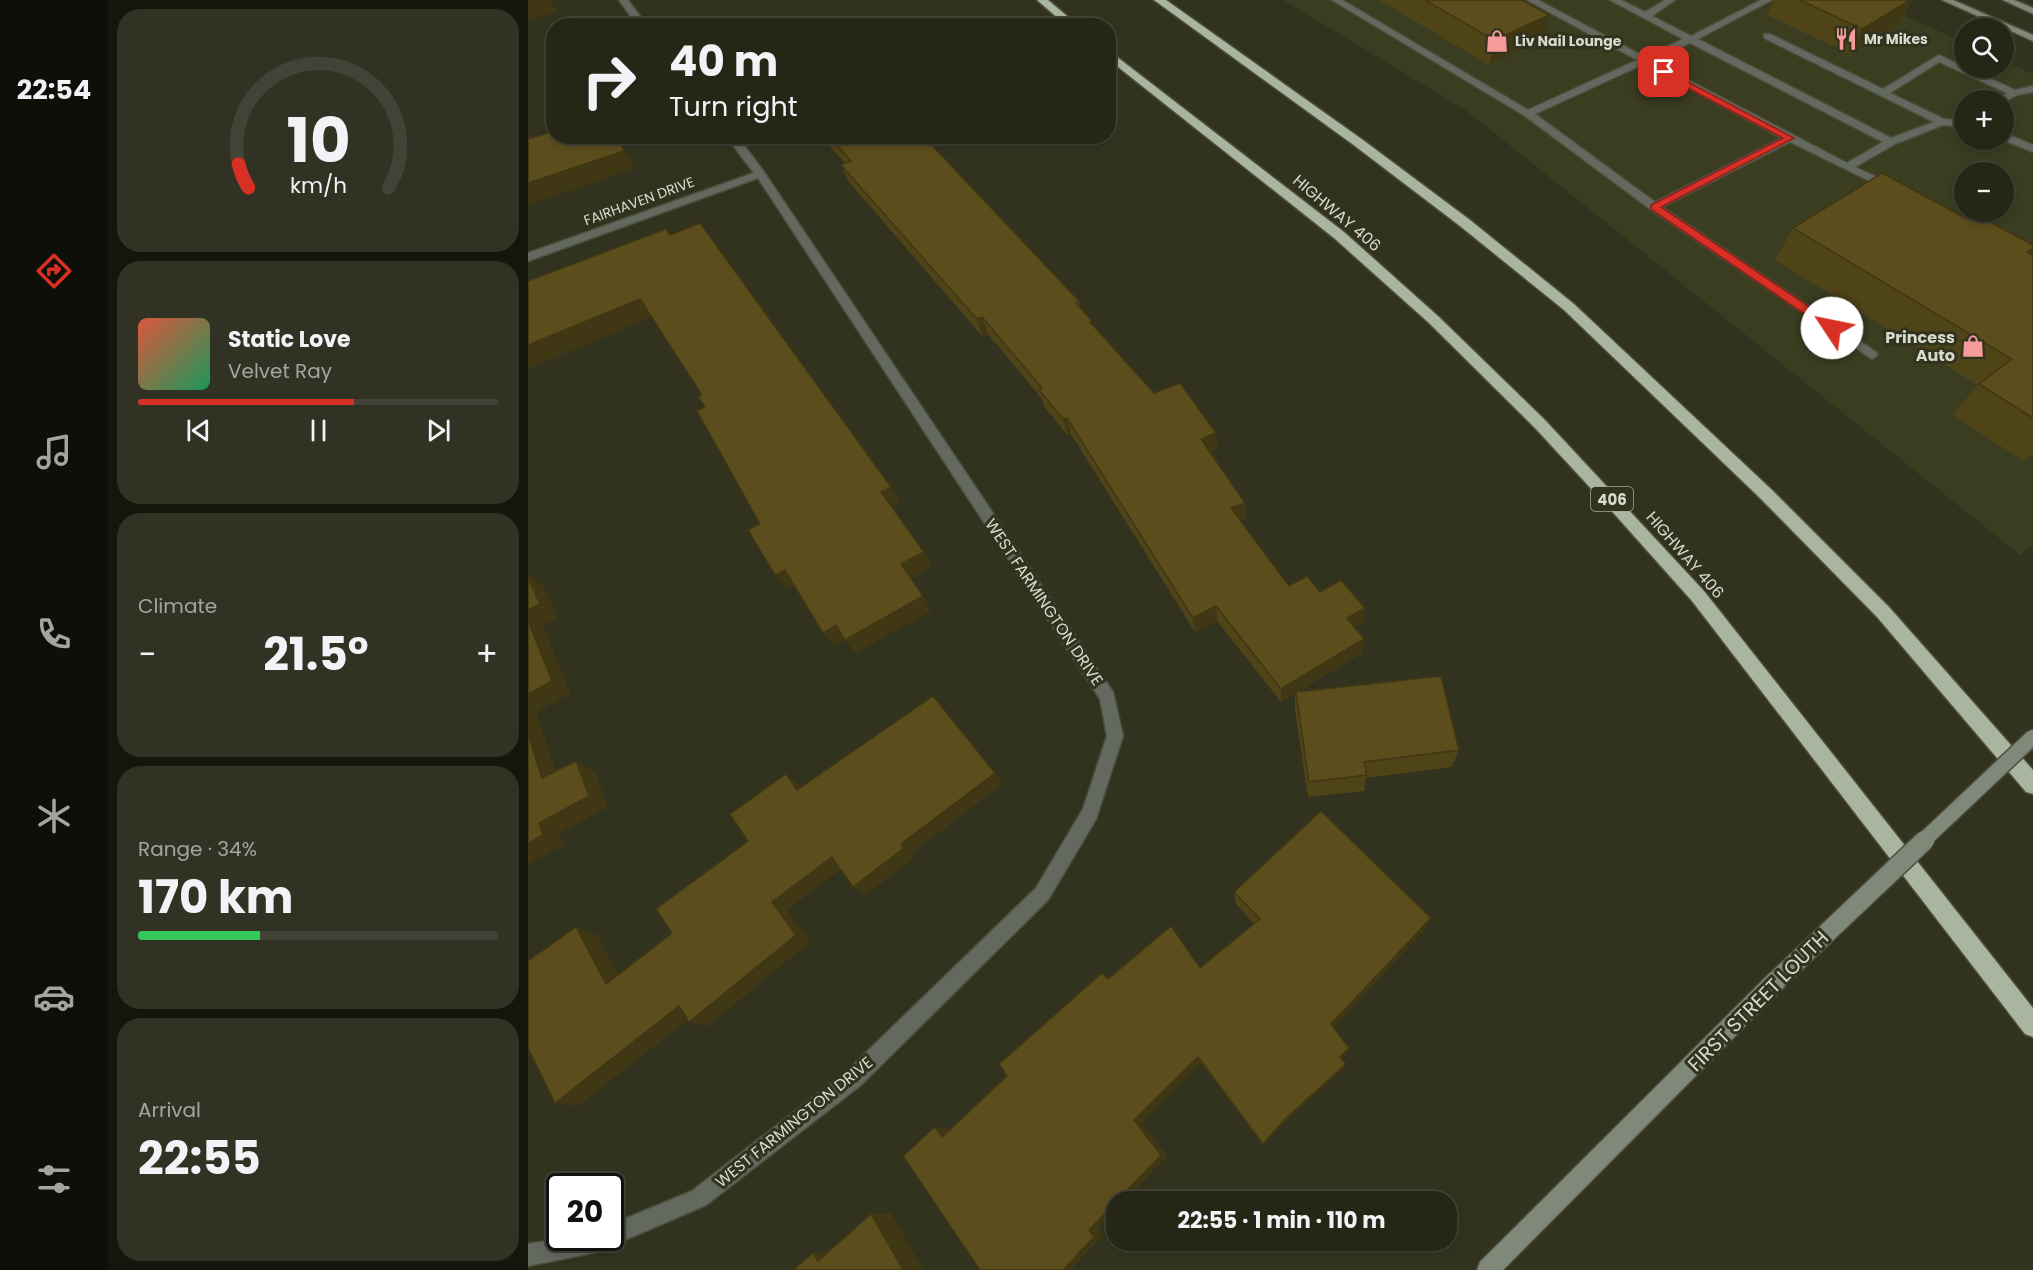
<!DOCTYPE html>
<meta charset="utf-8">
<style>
:root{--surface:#262617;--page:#323224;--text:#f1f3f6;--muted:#a4a5a1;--line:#424336;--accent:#d93025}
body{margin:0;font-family:Poppins,sans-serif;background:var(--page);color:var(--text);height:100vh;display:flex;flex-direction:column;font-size:22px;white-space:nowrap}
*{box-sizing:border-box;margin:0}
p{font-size:20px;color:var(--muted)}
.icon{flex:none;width:33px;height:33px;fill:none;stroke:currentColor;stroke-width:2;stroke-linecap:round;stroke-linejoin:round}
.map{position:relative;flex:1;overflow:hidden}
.sheet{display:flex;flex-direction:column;gap:9px;padding:9px;background:#15150d;width:420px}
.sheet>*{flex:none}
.top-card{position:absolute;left:18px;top:18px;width:570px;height:126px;border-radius:24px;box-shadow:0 3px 9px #0003,0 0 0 2px var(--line);background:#262617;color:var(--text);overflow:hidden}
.buttons{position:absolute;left:1426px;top:18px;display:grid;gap:12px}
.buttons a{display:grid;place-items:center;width:60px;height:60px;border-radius:50%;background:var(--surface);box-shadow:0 3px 9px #0003,0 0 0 2px var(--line);font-size:30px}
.speed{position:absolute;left:18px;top:1173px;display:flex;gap:12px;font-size:30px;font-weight:700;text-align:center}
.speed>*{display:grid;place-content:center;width:78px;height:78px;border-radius:50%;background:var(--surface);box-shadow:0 3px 9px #0003,0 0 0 2px var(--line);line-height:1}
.speed .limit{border:3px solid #111;border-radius:9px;background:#fff;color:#111}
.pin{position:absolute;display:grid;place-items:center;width:51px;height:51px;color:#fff;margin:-26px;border-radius:12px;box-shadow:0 3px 9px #0006}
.me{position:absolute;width:66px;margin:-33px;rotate:304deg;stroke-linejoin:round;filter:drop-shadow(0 0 4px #0008)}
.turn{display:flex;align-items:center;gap:21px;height:126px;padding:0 24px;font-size:27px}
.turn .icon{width:78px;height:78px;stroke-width:2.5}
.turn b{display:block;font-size:42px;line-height:51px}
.big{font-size:45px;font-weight:700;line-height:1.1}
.sheet .card{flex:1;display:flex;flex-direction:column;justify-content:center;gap:9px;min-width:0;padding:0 21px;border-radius:24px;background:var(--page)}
.sheet .dial{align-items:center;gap:0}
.dial svg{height:156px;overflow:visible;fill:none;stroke:var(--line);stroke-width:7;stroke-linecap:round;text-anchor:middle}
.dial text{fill:var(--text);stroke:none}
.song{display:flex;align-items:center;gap:18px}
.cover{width:72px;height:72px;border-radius:9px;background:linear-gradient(135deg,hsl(10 70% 55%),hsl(150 70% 35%))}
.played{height:6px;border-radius:3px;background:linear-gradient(90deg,var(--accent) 60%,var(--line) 60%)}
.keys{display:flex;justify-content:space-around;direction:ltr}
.heat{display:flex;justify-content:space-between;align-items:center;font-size:33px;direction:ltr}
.charge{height:9px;border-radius:4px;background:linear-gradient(90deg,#34c759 34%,var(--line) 0)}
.trip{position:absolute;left:578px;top:1191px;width:351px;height:60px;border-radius:24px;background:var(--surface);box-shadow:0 3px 9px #0003,0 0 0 2px var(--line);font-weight:700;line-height:60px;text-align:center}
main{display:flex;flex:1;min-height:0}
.tabs{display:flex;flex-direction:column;width:108px;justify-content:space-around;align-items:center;background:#0f0f09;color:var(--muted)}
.tabs .icon{width:42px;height:42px}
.tabs .on{color:var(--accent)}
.tabs b{font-size:27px;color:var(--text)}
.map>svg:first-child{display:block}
</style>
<main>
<nav class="tabs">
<b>22:54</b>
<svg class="icon on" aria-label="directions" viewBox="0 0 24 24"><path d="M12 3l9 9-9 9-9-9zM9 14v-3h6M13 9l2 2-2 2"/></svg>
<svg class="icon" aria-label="music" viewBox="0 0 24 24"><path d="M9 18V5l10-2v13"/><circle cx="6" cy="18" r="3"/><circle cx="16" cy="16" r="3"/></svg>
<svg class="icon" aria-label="phone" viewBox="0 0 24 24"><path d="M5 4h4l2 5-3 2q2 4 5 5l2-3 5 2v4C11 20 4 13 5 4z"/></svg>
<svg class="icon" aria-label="climate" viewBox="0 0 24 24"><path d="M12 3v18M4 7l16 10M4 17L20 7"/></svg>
<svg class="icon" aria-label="car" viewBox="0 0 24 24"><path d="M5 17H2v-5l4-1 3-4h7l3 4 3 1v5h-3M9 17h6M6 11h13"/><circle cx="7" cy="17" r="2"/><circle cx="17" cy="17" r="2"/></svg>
<svg class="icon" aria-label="filters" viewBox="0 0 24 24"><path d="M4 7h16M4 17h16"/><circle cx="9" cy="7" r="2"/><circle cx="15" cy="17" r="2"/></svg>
</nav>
<section class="sheet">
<div class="card dial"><svg viewBox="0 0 100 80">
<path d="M14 69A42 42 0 1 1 86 69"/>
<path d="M14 69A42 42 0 0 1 9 57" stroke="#d93025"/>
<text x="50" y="56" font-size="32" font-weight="700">10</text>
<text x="50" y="72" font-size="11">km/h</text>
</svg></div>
<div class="card">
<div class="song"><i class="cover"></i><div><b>Static Love</b><p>Velvet Ray</p></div></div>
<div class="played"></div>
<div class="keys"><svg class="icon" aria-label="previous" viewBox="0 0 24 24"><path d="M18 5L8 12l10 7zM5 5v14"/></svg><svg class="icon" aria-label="pause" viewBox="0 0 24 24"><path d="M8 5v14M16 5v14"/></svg><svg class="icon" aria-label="next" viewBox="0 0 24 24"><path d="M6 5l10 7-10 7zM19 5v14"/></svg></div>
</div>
<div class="card"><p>Climate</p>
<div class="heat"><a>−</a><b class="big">21.5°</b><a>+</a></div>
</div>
<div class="card"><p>Range · 34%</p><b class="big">170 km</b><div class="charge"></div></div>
<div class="card"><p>Arrival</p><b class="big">22:55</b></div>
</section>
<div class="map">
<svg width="1505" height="1270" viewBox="0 0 1505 1270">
<rect width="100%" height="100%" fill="#32331f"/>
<path fill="#3b3d21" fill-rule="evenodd" d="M755,0h587l95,43v25h39v-7l29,13v471l-13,10 -553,-444zM1437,100h39v40h-39zM1437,172h39v40h-39z"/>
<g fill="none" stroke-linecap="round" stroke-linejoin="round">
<g stroke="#4d4e3b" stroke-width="3">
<g id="lane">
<path d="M804,0h10l186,110 109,-50 -110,-60h11l107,57 38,-18 -73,-39h11l24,12 20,-12h10l-23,16 39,20 70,-36h11l-74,39 193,99 43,-16 -170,-84v-4h6l113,55 56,-34 76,35 18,-4v6l-16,3 -13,7v-2h-7l10,-7 -68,-31 -49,31 54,26 21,2v6l-22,-2 -48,19 -40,23 39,18v4h-8l-96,-47 -128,65 214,145 2,3 -6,4 -222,-150 -125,-93zM1162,43l193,99 -36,21 -195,-102zM1116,64l138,74 -127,64 -120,-88z"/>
<path d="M1476,133l29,12v7l-30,-12z"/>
</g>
</g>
<g stroke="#4d4e3b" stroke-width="3">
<g id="street">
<path d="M91,0h9l19,26h-9z"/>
<path d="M198,136h11l27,36 349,520 10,44 -27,83 -48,81 -187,185 -155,120 -109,47 -69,14v-22l37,-6h45v-13l82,-34 155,-120 189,-183 47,-79 24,-73 -7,-37 -342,-521 -230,83v-8l226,-80z"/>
</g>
</g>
<g stroke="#4d4e3b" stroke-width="3">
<g id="secondary">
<path d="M1414,0h11l80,35v6z"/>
<path d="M1475,0h11l19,8v6z"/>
<path d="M1249,971l7,2 2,7 -2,7 -281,283h-26l3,-8 290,-289z"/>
</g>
</g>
<g stroke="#4d4e3b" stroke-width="3">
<g id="highway">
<path d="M509,0h11l31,26h-12z"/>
<path d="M626,0h12l197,140 107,80 104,84 198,186 117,117 144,163v24l-7,-2 -149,-175 -117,-119 -196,-188 -104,-84 -105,-80z"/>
<path d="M580,50l236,182 95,85 106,103 159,171 329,417v29l-8,-3 -333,-433 -83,-93 -74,-80 -106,-105 -95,-85 -226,-179z"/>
</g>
</g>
<use href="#lane" fill="#646960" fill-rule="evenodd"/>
<use href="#street" fill="#646960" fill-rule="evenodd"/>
<use href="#secondary" fill="#808879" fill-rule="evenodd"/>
<use href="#highway" fill="#a9b59f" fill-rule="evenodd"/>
<g stroke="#4d4e3b" stroke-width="18" stroke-linecap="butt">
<path id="secondary-bridge-far1" d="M1395,841l110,-104"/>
</g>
<g stroke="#4d4e3b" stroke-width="22" stroke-linecap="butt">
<path id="secondary-bridge" d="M1249,980l148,-140"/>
</g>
<use href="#secondary-bridge-far1" stroke="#808879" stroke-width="15"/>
<use href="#secondary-bridge" stroke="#808879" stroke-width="19"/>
</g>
<g fill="#4f4318">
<path d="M851,0h143l21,40 -54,25z"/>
<path d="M1246,0h138l-13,24 -49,30 -83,-39z"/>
<path d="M292,136h103l157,166 1,7 12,16 61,68 62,40 2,16 -8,3 36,66 -6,3 49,65 31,6 45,16 -2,14 -9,5 10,12 -2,14 -63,38 160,59 -7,17 -86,11 -2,13 -56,6 -13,-87v-17l-14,9 -64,-81 -22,11 -124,-198 -3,2 -24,-30 -2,-7 -54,-65 -5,3 -134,-155 -8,-17 4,-2z"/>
<path d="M1265,228l237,26 3,1v198l-9,8 -72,-46 26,-30 -203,-125z"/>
<path d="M706,892l197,26 -6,11 -92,98 13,27 -5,4 5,6 -3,5 -59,54 -20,22 -63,-82 -60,60 26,33 -69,72 5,7 -33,35h-90l-30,-141 158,-150 92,-11 54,-44 -18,-20z"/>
</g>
<g fill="#403714">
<path d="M0,0h21l8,12 -29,8z"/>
<path d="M1382,0h2l-13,24 -49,30 12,-25z"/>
<path d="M1021,15l-6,25 -54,25 5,-25z"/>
<path d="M88,136h1l18,32 -107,37v-22z"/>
<path d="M112,299l12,18 -124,52v-24z"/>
<path d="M454,317l6,17 -5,3 -6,-18z"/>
<path d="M539,418l4,16 -3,2 -5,-17z"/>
<path d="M688,433l2,16 -15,7 -2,-17z"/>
<path d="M363,487l9,15 -10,6 -9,-16z"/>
<path d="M717,503l1,15 -13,6 -2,-16z"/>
<path d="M396,552l8,15 -22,12 -9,-15z"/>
<path d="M257,570l12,15 -10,5 -12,-15z"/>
<path d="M0,574l16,13 14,31 -15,8 28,68 -35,18 26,77 -20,-11 -14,-43z"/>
<path d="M395,596l8,15 -75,42 -11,-13 -10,6 -12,-13 13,-8z"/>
<path d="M688,606l1,15 -22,11 -2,-14z"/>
<path d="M837,608l-2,14 -18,10 2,-14z"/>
<path d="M836,639l-2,14 -81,49v-13z"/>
<path d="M48,761l19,11 13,35 -49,26 5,12 -36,19v-21l11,-20z"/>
<path d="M467,773l8,11 -91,69 3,4 -49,38 -13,-8 48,-43z"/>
<path d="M258,774l13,11 12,16 -14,-11z"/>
<path d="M304,857l13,9 -58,44 23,32 -103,85 -18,-5 83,-120z"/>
<path d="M903,918l-6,11 -96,102 2,-7z"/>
<path d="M48,927l21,8 29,55 -20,-6z"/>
<path d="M151,1006l19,6 -120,94 -23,-3z"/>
<path d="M821,1048l-3,6 -9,8 3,-5z"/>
<path d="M670,1057l3,6 -60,60 26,33 -44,46h-7l18,-82z"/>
<path d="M818,1064l-3,5 -59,54 -20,22 -1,-1 21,-24z"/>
<path d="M407,1127l16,2 -9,8z"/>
<path d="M588,1202v7l-18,19 5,7 -33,35h-7l26,-40z"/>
<path d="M363,1213l33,57h-21l-32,-56z"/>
<path d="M308,1250l-18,11 -5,-8z"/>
</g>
<g fill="#5c4e1c" stroke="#403714" stroke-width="1.5">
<path d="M897,0h97l27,15 -55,25z"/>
<path d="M1272,0h110l-48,29z"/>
<path d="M269,21l4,5h-18z"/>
<path d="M26,131v5h62l8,15 -96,32v-44z"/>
<path d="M301,136h94l157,166 -4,1 16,18 -2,1 64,71 26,-10 36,50 -15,6 44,64 -14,5 58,78 18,-10 13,16 21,-12 24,28 -18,10 17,21 -83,50 -65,-83 -23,12 -126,-200 -4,1 -24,-29 3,-2 -60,-71 -5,2 -136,-154 10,-4z"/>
<path d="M1354,173l85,46 8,-5 58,31v3l-6,4 6,3v163l-54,-34 33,-25 -219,-131z"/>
<path d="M172,223l191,264 -10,5 43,60 -23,12 22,32 -78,44 -9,-15 -13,8 -38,-63 -10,5 -27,-45 12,-6 -63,-113 8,-4 -7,-10 4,-2 -62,-96 -112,46v-64l138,-52 4,6z"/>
<path d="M0,578l12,26 -12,6z"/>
<path d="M0,621l24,60 -24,13z"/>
<path d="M913,676l18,74 -95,12 3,13 -58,7 -13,-90z"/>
<path d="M405,696l62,77 -94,71 3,4 -51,39 -21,-30 -60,45 24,33 -107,87 -10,-16 -124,97 -27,-55v-87l48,-34 30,57 66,-51 -16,-24 92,-68 -18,-27 56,-40 11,16z"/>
<path d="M0,735l14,43 34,-17 13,35 -50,27 4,12 -15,8z"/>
<path d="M793,811l110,107 -100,106 18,24 -9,9 6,7 -62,56 -21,24 -65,-87 -64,63 27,35 -72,75 5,7 -31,33h-83l-77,-114 32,-29 7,10 65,-61 -8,-12 103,-91 6,6 63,-53 29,42 60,-49 -26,-27z"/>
<path d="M343,1214l32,56h-110l20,-17 5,8z"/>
</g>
<path fill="#d93025" stroke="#8d1f18" stroke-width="1.5" d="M1133,71h6l127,67 -133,69 175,118v5h-8l-177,-121v-4l132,-67 -122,-64z"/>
<defs>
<g id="restaurant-bare" transform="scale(1.8)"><path d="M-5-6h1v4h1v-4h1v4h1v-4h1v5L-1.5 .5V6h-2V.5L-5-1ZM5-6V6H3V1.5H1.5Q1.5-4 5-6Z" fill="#f59b9c" stroke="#32331f" stroke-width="2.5" paint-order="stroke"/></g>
<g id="shop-bare" transform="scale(1.8)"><path d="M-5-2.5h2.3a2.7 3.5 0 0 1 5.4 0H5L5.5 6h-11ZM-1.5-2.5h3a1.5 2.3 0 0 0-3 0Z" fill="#f59b9c" stroke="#32331f" stroke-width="2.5" paint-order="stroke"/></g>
</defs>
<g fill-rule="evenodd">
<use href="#restaurant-bare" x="1318" y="39"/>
<use href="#shop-bare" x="969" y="41"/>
<use href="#shop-bare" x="1445" y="346"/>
</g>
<g text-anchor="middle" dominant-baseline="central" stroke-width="6" stroke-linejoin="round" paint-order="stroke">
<g font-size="14" font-weight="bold" fill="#d9dacd" stroke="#32331f" text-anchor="start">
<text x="1336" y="39">Mr Mikes</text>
<text x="987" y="41">Liv Nail Lounge</text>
</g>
<g font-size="14" fill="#d9dacd" stroke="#32331f">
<text transform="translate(111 201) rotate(-20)">FAIRHAVEN DRIVE</text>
</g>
<rect fill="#32331f" stroke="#a7a899" stroke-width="1.5" x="1063" y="487" width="42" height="24" rx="4.5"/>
<g font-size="15" font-weight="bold" fill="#d9dacd">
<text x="1084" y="499">406</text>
</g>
<g font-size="16" fill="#d9dacd" stroke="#32331f">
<text transform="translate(809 213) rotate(40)">HIGHWAY 406</text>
<text transform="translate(1157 555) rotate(49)">HIGHWAY 406</text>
<text transform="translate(516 602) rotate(56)">WEST FARMINGTON DRIVE</text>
<text transform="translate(266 1122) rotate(-39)">WEST FARMINGTON DRIVE</text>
</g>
<g font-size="16" font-weight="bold" fill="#d9dacd" stroke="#32331f" text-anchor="end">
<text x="1427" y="337">Princess<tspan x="1427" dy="18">Auto</tspan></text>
</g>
<g font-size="20" fill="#d9dacd" stroke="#32331f">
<text transform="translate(1230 1001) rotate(-45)">FIRST STREET LOUTH</text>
</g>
</g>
</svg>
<div class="buttons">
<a><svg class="icon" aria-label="search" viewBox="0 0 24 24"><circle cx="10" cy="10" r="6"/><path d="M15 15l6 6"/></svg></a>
<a>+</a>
<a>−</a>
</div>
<div class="speed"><div class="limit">20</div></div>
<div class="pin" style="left:1136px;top:72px;background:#d93025"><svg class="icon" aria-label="arrive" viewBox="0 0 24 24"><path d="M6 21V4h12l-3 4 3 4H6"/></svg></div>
<svg class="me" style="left:1304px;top:328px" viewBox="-20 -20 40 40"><circle r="19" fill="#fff"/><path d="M0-13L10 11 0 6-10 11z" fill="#d93025"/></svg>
<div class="trip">22:55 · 1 min · 110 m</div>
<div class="top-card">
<div class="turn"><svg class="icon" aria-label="right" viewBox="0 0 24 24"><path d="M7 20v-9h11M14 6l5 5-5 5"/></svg><div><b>40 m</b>Turn right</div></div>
</div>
</div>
</main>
